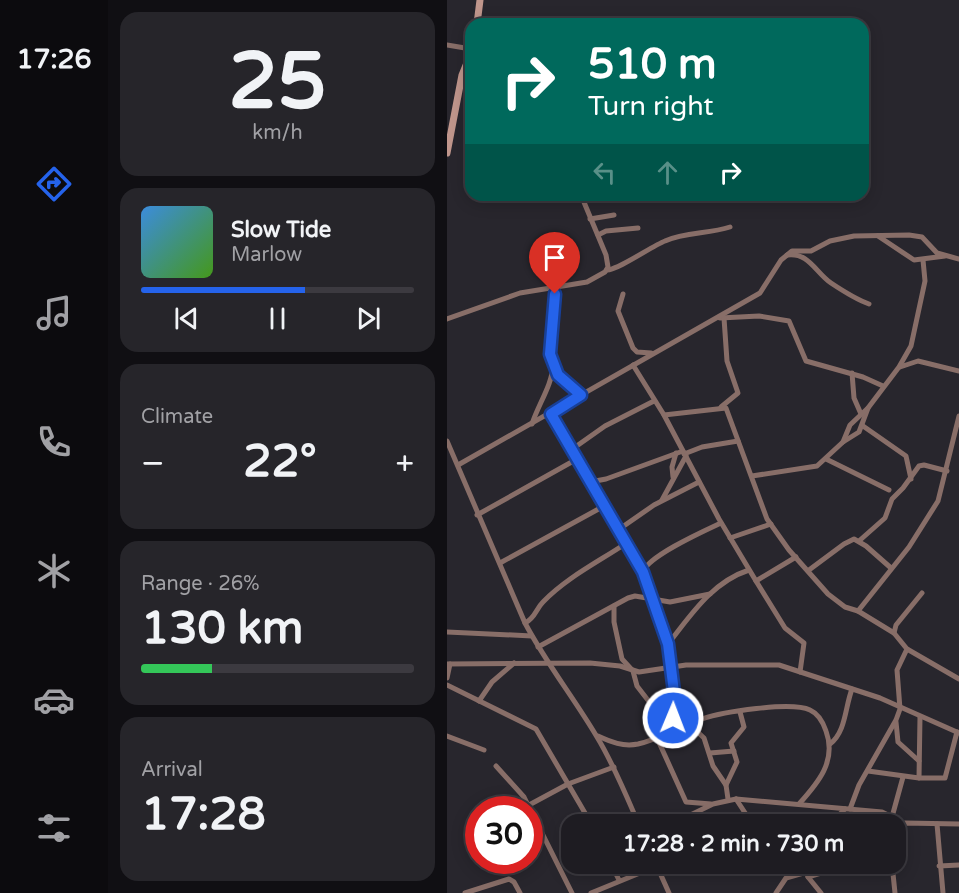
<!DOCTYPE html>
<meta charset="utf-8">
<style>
:root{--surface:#1e1c22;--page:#26252a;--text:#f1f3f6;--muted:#a1a1a5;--line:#3c3a40;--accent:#2563eb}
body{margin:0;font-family:"Varela Round",sans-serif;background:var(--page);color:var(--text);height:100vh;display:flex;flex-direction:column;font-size:22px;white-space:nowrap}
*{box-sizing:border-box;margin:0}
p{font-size:20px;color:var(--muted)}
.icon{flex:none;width:33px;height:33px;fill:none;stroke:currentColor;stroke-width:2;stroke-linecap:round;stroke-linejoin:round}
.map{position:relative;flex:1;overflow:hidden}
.panel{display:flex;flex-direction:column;gap:12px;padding:12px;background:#100f13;width:339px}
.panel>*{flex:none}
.top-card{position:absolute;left:18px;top:18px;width:404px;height:183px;border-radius:18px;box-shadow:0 3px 15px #0003,0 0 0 2px var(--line);background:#00695c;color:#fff;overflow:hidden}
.speed{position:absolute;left:18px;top:796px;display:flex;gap:12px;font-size:30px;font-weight:700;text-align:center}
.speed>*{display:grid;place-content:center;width:78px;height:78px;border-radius:50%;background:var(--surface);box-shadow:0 3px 15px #0003,0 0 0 2px var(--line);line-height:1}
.speed .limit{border:9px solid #d22;background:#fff;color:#111}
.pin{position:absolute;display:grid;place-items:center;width:51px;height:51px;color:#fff;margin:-62px -26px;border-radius:50% 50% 50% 0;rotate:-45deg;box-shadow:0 0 6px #0007}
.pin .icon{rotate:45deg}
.me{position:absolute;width:66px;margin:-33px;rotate:1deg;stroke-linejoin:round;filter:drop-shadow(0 0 4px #0008)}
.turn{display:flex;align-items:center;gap:21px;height:126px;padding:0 24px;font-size:27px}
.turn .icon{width:78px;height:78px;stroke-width:2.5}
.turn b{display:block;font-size:42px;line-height:51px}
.lanes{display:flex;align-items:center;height:57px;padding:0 24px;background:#0003;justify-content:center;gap:30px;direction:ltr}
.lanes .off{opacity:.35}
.big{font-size:45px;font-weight:700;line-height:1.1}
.panel .widget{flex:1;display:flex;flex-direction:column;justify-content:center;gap:9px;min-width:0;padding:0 21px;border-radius:18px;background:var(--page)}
.panel .dial{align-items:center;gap:0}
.dial b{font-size:78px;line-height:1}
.song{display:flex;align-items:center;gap:18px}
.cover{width:72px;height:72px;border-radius:9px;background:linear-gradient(135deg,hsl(210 70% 55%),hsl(100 70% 35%))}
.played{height:6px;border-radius:3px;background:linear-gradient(90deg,var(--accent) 60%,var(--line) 60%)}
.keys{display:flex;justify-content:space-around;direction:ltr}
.heat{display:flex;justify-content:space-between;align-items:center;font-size:33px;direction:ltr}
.charge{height:9px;border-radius:4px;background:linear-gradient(90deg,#34c759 26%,var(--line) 0)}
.trip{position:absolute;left:114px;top:814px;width:345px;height:60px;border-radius:18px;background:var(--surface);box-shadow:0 3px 15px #0003,0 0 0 2px var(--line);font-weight:700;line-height:60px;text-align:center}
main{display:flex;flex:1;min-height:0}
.tab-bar{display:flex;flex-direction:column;width:108px;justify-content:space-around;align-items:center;background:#0c0b0e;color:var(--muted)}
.tab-bar .icon{width:42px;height:42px}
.tab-bar .selected{color:var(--accent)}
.tab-bar b{font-size:27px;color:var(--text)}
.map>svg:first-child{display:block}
</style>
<main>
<nav class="tab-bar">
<b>17:26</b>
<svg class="icon selected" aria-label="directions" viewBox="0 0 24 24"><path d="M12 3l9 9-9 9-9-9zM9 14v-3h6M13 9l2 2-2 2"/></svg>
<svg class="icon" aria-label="music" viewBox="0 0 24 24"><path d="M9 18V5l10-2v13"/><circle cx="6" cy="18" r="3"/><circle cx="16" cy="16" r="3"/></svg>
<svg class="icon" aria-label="phone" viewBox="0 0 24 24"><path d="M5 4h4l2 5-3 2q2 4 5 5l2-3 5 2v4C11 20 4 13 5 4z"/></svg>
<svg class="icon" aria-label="climate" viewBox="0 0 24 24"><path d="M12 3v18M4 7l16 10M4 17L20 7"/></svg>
<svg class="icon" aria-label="car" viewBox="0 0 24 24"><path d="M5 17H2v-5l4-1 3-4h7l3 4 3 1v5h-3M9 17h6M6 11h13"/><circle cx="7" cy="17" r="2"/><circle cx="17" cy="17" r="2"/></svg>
<svg class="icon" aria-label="filters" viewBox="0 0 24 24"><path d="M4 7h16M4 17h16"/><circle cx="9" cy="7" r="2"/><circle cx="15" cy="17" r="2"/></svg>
</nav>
<section class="panel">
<div class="widget dial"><b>25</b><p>km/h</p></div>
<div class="widget">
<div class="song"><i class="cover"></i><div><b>Slow Tide</b><p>Marlow</p></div></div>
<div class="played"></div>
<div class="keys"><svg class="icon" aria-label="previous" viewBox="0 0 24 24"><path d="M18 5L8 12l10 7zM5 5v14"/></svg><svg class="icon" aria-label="pause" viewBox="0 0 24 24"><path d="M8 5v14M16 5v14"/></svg><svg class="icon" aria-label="next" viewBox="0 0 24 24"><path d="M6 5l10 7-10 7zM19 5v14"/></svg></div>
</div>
<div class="widget"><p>Climate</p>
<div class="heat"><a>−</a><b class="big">22°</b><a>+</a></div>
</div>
<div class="widget"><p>Range · 26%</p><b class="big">130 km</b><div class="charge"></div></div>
<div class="widget"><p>Arrival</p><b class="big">17:28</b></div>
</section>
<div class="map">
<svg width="512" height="893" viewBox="0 0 512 893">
<rect width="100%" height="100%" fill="#28262d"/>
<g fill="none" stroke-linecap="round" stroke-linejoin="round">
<g stroke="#886e68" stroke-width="5">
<path d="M0,45l24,4"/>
<path d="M15,75h9"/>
<path d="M143,219l24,-4"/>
<path d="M151,235l8,-4 32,-3"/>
<path d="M431,236l36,24 31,-4"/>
<path d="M340,255c22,-3 28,17 44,28 12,8 24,16 38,21"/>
<path d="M160,270c11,0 45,-24 58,-29 20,-9 44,-7 65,-14"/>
<path d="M109,286l-6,68 8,21 23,20"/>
<path d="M176,294l-5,17 15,37 4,4 14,1"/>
<path d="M273,318l39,-2 30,5 17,40 57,16 20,9"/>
<path d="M0,319l73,-26 67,-11 18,-10 3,-5 -2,-12 -25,-60"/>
<path d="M186,365l31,50 55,104 37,62 29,47 19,15 -4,29"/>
<path d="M453,367l18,-6 41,10"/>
<path d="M405,373l2,25 7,16"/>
<path d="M274,407l17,-14 -11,-32 -3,-43"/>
<path d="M104,414l92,158"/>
<path d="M217,415l62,-7 41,111 22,31 39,44 17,13 13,4 51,-64 29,-46 21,-85"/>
<path d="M85,424c6,-19 20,-39 21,-58"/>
<path d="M416,426l43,30 5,23"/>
<path d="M0,441l78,182c21,40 49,75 72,114 17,28 29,58 42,88"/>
<path d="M396,442l16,-10 9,-24"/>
<path d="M124,450l34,-24 49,-25"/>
<path d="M237,454l18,-7 36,-6"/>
<path d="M379,459l63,31"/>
<path d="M11,465l302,-172 21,-33 11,-9h19l19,-10 24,-5 55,-1 13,2 15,16 22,6"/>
<path d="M305,476l65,-10 26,-24 7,-17 18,-17 31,-41 12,-21 14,-65 -2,-21"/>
<path d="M226,477l-1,-10 4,-14"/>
<path d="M143,482l16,-3 77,-28"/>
<path d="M215,500l24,-44"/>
<path d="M30,515l100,-56"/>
<path d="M171,530l36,-25 45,-23"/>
<path d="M283,538l41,-14"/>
<path d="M412,541l26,-23 7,-19 11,-11 16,-22 5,-1 23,6"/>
<path d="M53,563l104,-57"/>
<path d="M362,570l35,-26 10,-5 12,7 25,22"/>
<path d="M309,581l40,-24"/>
<path d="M475,593l-26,32 -2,8 13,16 52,30"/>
<path d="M167,606v16l8,37 11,12 4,15 34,44"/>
<path d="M411,611l36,22"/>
<path d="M78,623c11,-6 10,-13 18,-21 23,-24 55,-40 82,-58"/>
<path d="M0,632l85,4"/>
<path d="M221,644c23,-29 44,-62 81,-74"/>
<path d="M91,647l90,-49 7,-2 35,6 40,-8"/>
<path d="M0,664l143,-1 30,3 19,6 47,-7h93l101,33 79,35"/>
<path d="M0,678l3,-14"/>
<path d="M0,685l89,44 56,96"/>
<path d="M32,701l13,-19 22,-19"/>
<path d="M227,710l30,28 9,28 13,19 2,14"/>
<path d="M449,722l2,20 21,19"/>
<path d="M225,731l3,-30 -6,-49 -26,-80c5,-16 61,-41 78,-49"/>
<path d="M0,736l37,14"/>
<path d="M151,736c13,6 25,11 40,8 22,-5 42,-18 64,-25 20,-7 89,-18 108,-9 9,4 13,12 16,21 11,30 -8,52 -27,73"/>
<path d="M210,738l29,64 25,2"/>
<path d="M383,744c16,-12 15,-37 22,-55"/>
<path d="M263,753l24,-2"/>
<path d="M49,766l28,31 48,96"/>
<path d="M421,771l51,7h26l12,-46"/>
<path d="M472,778l1,-61"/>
<path d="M279,785l11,-23 -6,-19 13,-16 -4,-15"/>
<path d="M289,799l17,26"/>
<path d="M82,805l39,-21 46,-17"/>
<path d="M403,809l9,-24 37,-65 4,-11 -3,-39 10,-21"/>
<path d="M445,817l11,-40"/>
<path d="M490,824l6,69"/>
<path d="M223,825l43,-21 23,-5 146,13 10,5 6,8"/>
<path d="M382,825l16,-16"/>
<path d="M450,826l8,-3 54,1"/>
<path d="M164,864l8,16"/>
<path d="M209,864l13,29"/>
<path d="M358,864l3,13 13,16"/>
<path d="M445,864l3,29"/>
<path d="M492,866l20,-1"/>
<path d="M361,877l42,-13"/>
<path d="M18,893l44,-14 5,3 6,11"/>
<path d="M144,893l66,-27"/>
<path d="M329,893l10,-15 21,-6"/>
</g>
<g stroke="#c0968c" stroke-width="7">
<path d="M30,24l3,-24"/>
<path d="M0,153l15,-78 9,-22"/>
</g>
</g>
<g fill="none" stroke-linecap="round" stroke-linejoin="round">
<g stroke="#184099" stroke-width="15">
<path id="route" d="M108,294l-5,60 8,21 23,20 -30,19 92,158 25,72 6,48 -1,26"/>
</g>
<use href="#route" stroke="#2563eb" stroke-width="10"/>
</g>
</svg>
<div class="speed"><div class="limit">30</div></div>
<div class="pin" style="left:108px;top:294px;background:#d93025"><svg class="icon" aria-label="arrive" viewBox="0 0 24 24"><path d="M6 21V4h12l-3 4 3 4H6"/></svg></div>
<svg class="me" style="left:226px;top:718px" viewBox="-20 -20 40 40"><circle r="17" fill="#2563eb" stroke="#fff" stroke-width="3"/><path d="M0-11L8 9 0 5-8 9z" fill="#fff"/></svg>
<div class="trip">17:28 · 2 min · 730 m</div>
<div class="top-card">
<div class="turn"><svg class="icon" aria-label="right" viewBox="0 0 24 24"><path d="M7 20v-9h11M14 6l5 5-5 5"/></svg><div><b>510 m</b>Turn right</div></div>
<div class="lanes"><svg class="icon off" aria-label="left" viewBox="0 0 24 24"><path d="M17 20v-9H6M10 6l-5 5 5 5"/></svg><svg class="icon off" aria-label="ahead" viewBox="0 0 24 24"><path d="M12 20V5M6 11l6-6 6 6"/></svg><svg class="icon" aria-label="right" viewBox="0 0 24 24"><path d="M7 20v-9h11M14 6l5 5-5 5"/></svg></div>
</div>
</div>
</main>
